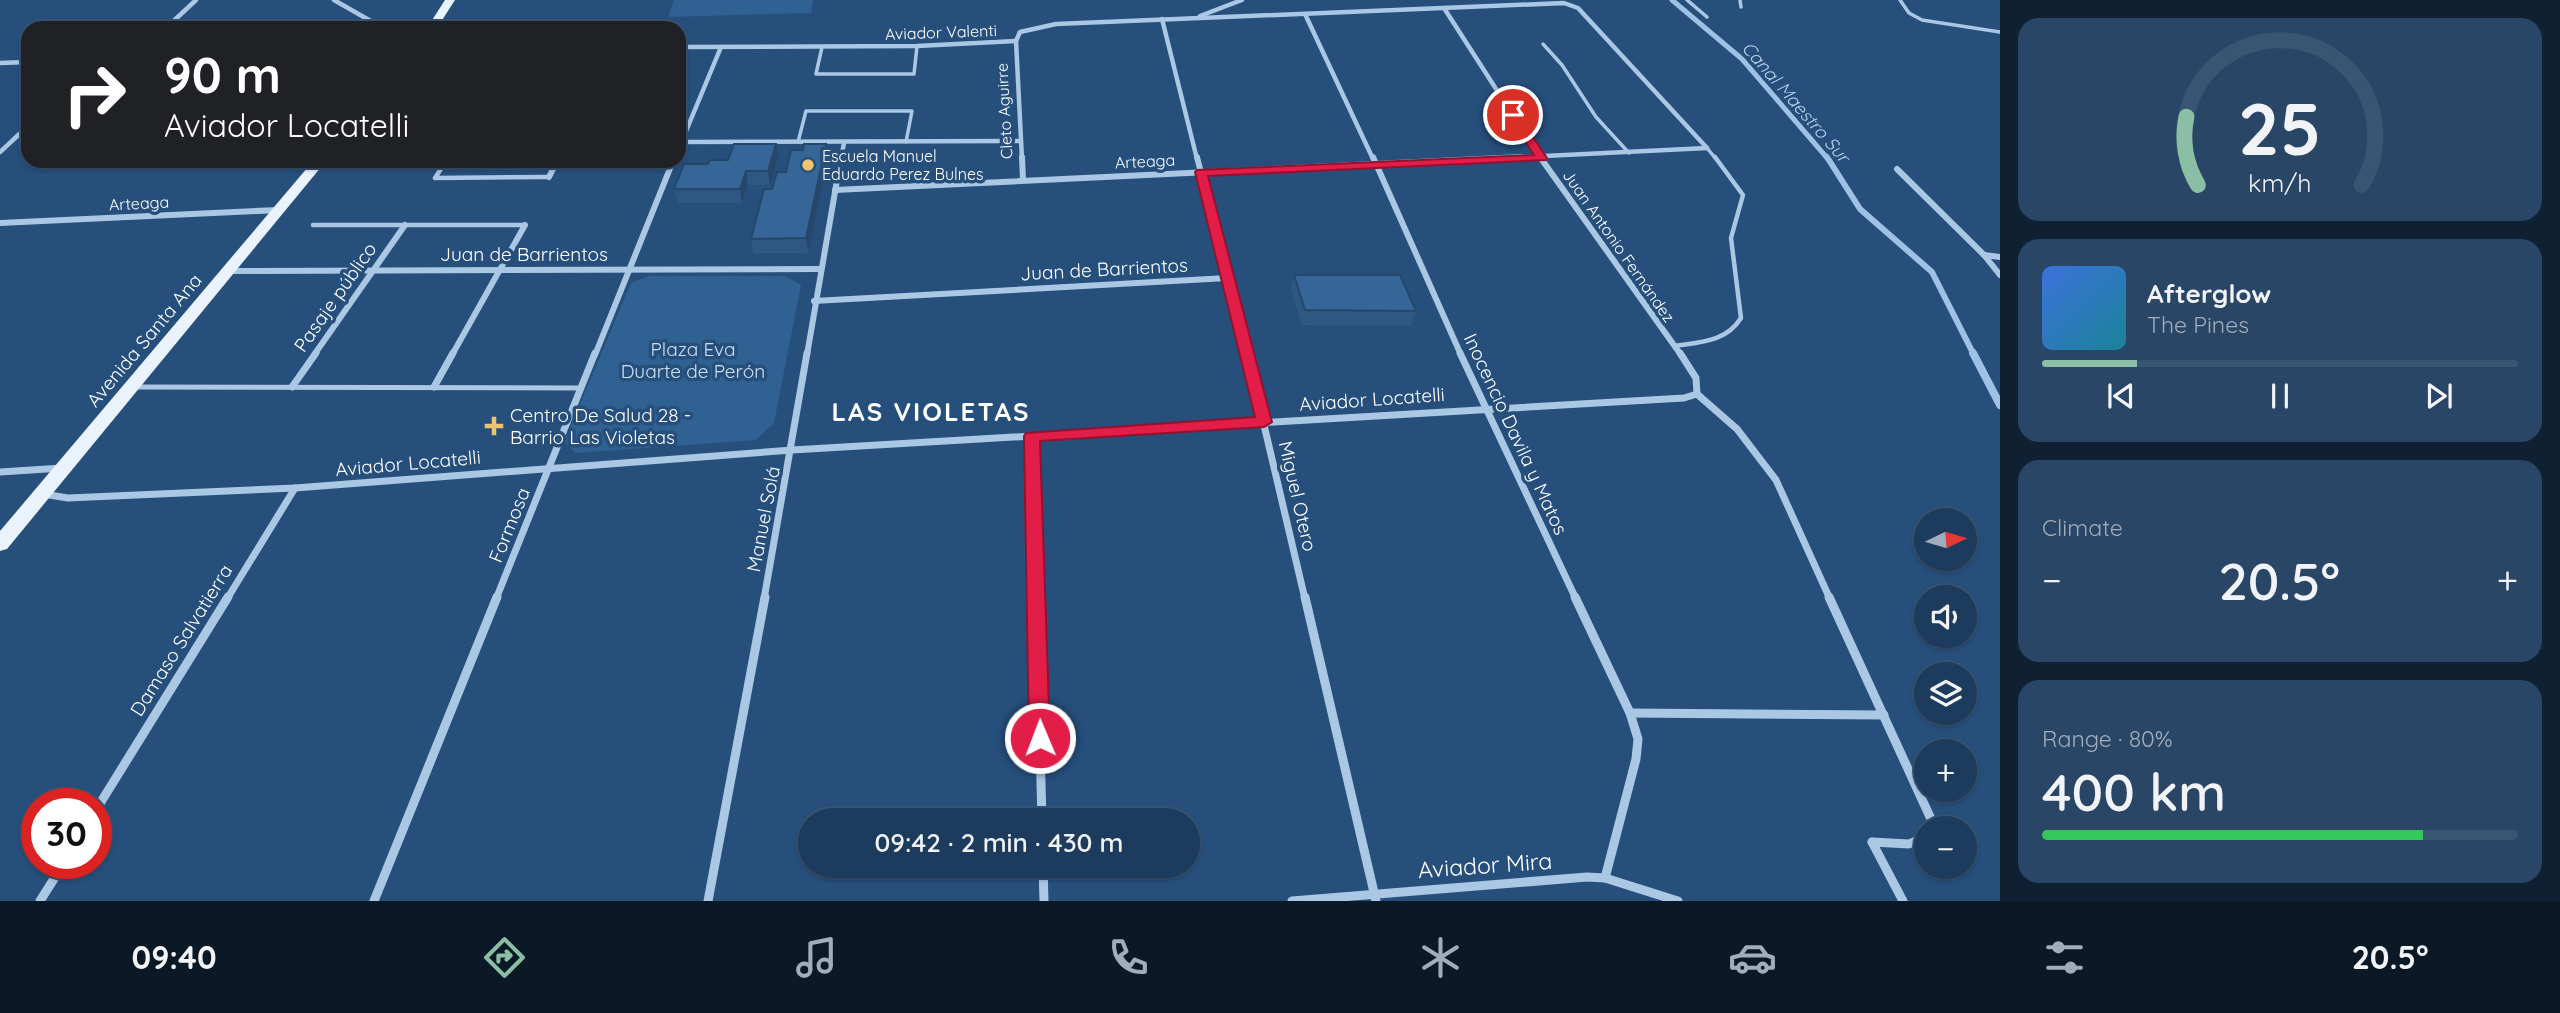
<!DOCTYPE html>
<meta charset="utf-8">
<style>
:root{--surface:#1c3b5d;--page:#294666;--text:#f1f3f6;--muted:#a0adbc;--line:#3a5572;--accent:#8abfa5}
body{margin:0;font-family:Quicksand,sans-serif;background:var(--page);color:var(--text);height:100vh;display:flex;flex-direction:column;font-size:26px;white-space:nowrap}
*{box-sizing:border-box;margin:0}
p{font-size:23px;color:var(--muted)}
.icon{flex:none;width:38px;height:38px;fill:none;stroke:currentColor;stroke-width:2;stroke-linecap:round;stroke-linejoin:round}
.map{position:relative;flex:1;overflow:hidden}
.sheet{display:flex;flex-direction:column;gap:18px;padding:18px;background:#0f2033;width:560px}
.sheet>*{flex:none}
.banner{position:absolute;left:21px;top:21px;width:665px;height:147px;border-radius:21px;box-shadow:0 2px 5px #0004,0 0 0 2px var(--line);background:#202124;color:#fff;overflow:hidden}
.needle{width:46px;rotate:85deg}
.fabs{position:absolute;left:1914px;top:508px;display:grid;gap:14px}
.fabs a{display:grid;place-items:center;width:63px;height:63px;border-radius:50%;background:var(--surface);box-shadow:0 2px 5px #0004,0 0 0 2px var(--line);font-size:35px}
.speed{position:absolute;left:21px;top:788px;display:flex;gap:14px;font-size:35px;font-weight:700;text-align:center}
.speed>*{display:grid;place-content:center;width:91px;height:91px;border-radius:50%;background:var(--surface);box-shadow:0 2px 5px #0004,0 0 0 2px var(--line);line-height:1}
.speed .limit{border:10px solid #d22;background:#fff;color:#111}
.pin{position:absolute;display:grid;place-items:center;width:60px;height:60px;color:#fff;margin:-30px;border:4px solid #fff;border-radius:50%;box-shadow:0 2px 7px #0007}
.me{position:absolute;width:77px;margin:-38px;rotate:359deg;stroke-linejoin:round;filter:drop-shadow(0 0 5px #0008)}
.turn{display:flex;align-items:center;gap:24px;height:147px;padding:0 28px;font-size:32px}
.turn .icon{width:91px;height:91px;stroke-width:2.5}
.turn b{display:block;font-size:49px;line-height:60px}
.big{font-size:52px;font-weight:600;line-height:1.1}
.sheet .tile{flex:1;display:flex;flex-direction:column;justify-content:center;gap:10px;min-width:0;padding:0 24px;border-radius:21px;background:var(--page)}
.sheet .dial{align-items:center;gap:0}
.dial svg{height:182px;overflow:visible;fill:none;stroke:var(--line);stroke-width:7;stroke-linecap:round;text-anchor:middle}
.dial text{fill:var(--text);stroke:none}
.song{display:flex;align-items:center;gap:21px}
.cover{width:84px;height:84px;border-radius:10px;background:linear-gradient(135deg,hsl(220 70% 55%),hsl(190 70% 35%))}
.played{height:7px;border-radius:4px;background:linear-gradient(90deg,var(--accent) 20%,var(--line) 20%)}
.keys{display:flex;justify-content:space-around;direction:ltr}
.heat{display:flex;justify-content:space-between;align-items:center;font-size:38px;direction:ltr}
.charge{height:10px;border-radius:5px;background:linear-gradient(90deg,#34c759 80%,var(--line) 0)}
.trip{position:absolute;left:798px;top:808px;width:402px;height:70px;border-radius:35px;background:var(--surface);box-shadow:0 2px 5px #0004,0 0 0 2px var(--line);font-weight:600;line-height:70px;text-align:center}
.menu{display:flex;height:112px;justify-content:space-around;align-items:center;background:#0b1825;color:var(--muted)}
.menu .icon{width:49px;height:49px}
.menu .selected{color:var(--accent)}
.menu b{font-size:32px;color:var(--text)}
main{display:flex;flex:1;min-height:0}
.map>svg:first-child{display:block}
</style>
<main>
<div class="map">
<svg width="2000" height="901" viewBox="0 0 2000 901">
<rect width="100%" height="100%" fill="#264f7c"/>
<g fill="#306193">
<path d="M674,0h139l-2,13 -143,4z"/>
<path d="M649,276h136l16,9 -27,138 -18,17 -180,13 -12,-11 67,-159z"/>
</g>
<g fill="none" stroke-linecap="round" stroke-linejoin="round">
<path stroke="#9ec2e5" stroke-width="5" d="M1672,0l70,59 86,100"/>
<path stroke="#9ec2e5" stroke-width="6" d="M1827,157l33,52 72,63 42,83"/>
<path stroke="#9ec2e5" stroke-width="8" d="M1973,353l27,52"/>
<g stroke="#aac7e4" stroke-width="3.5">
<path d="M1687,0l20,17"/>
<path d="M1740,0l1,7"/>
<path d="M1900,0l9,13 13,7 78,12"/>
<path d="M1543,44l19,21 34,52 33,36"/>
<path d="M822,47l-6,27h98l3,-28"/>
<path d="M798,142l8,-31h106l-6,31"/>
<path d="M1707,148l9,11"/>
</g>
<g stroke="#aac7e4" stroke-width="4.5">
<path d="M446,161l-11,17 114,-1"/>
<path d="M313,225h212"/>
<path d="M1675,346c26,-4 51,-4 66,-28l-10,-80 12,-43 -28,-38"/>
</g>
<path stroke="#aac7e4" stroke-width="5" d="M134,387l447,1"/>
<g stroke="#aac7e4" stroke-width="4.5">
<path d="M334,0l49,28"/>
<path d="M1444,8l97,151"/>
<path d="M1305,14l68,145"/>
<path d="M1200,16l42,-16"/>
<path d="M1162,19l35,140"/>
<path d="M166,28l30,-28"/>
<path d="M1016,41l4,-9 36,-8 508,-21 14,5 129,140"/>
<path d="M1016,41l6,118"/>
<path d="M679,47l238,-1 99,-5"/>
<path d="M0,63l28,-1"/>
<path d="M679,142l341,-1"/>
<path d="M679,148l42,-101"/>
<path d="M0,152l28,-26"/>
<path d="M841,159l3,-16"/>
<path d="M1486,159l221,-11"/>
</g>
<g stroke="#aac7e4" stroke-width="6">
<path d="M1022,157l1,23"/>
<path d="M1197,157l50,198"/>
<path d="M1373,157l88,198"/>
<path d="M1540,157l141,198"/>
<path d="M1897,169l87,86 16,20"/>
<path d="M549,177l8,-16"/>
<path d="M835,190l687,-33"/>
<path d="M0,223l278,-13"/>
<path d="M1984,255l16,2"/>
<path d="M229,271l591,-2"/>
<path d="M814,301l413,-23"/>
<path d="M314,355l91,-130"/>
<path d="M452,355l73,-130"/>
<path d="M595,355l78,-194"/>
<path d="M807,355l34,-198"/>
</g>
<g stroke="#aac7e4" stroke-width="7">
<path d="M1247,353l58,246"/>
<path d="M1460,353l116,246"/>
<path d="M1680,353l16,25 1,16"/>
<path d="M292,387l24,-34"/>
<path d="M434,387l19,-34"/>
<path d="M1697,394l40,35 39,51 54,119"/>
<path d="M1032,437l4,162"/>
<path d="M0,472l62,-4"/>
<path d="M43,494l25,4 227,-10 497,-38 892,-52 13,-4"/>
<path d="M227,599l68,-111"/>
<path d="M496,599l99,-246"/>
<path d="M764,599l43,-246"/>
</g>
<g stroke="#aac7e4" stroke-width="9">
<path d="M1036,597l6,224"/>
<path d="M1305,597l71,304"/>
<path d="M1575,597l55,116 8,26 -2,20 -31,119"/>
<path d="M1829,597l102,222 -1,9"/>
<path d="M1630,713l254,2"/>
<path d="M96,810l132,-213"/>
<path d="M1872,842l31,59"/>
<path d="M1872,842l37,2 18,-8"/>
<path d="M1043,866l1,35"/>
<path d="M40,901l24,-38"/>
<path d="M374,901l123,-304"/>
<path d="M708,901l57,-304"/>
<path d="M1292,901l295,-24 18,1 73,23"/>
</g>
<g fill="#eaf2fc" fill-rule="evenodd">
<path d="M445,0h10l-18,28h-10z"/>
<path d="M313,161h13l-319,388 -7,2v-20z"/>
</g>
</g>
<g fill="#2e5883">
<path d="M778,158l-8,27h-22l-6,18h-64l-4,-14 34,-25z"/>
<path d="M828,158l-20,95h-55l-2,-14 21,-50 14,-17z"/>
<path d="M1294,275l122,36 -5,15 -109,-1 -11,-36z"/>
</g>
<g fill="#26476a">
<path d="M776,144l2,14 -8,27 -2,-14z"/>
<path d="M826,144l2,14 -20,95 -2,-15z"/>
<path d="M746,171l2,14 -6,18 -2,-14z"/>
</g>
<g fill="#366698" stroke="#26476a" stroke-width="2">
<path d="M734,144h42l-8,27h-22l-6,18h-66l10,-25h24l2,-4h18z"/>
<path d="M804,144h22l-20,94 -55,1 13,-50h8l5,-17h9l5,-22h12z"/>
<path d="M1294,275h106l16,36 -111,-1z"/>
</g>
<path fill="#e11d48" stroke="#92132f" stroke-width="2" d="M1509,113h8l30,45 -1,2 -338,16 64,246 -8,5 -224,14 10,297 -3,7 -7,2 -8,-2 -3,-7 -5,-302 2,-3 229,-16 -60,-245 2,-2 337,-15 -26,-40z"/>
<g fill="#edc36f" stroke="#264f7c" stroke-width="2.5">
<circle cx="808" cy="165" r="7"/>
<path d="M490.5 415.5h7v7h7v7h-7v7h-7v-7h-7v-7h7z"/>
</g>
<g text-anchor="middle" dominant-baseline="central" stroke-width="7" stroke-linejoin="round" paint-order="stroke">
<g font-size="16" fill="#fff" stroke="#264f7c">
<text transform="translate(941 32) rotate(-2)">Aviador Valenti</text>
<text transform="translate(1004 111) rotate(-93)">Cleto Aguirre</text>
<text transform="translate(1145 161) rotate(-3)">Arteaga</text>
<text transform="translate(139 203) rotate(-3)">Arteaga</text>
<text transform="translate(1619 246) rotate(55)">Juan Antonio Fernández</text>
</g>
<g font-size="16" fill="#fff" stroke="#264f7c" text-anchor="start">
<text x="822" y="156">Escuela Manuel<tspan x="822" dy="18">Eduardo Perez Bulnes</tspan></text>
</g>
<g font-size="18" font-style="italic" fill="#b5d1ec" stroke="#264f7c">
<text transform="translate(1796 102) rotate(49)">Canal Maestro Sur</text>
</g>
<g font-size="19" fill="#fff" stroke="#264f7c">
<text x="524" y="254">Juan de Barrientos</text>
<text transform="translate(1104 269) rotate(-3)">Juan de Barrientos</text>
<text transform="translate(335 297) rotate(-55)">Pasaje público</text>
<text transform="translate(144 340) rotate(-50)">Avenida Santa Ana</text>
<text transform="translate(1372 399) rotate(-4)">Aviador Locatelli</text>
<text transform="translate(1516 434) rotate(65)">Inocencio Davila y Matos</text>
<text transform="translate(408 463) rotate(-5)">Aviador Locatelli</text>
<text transform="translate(1298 496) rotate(77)">Miguel Otero</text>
<text transform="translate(763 519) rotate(-79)">Manuel Solá</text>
<text transform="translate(509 525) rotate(-68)">Formosa</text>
<text transform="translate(181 640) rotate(-58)">Damaso Salvatierra</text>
</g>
<g font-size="19" fill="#cde0f4" stroke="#264f7c">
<text x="693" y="349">Plaza Eva<tspan x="693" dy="22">Duarte de Perón</tspan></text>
</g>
<g font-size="19" fill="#fff" stroke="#264f7c" text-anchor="start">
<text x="510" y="415">Centro De Salud 28 -<tspan x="510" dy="22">Barrio Las Violetas</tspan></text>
</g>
<g font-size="23" fill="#fff" stroke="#264f7c">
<text transform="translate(1485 865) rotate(-4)">Aviador Mira</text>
</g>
<g font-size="26" font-weight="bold" letter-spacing="2" fill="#fff" stroke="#264f7c">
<text x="931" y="411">LAS VIOLETAS</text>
</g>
</g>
</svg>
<div class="fabs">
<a><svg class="needle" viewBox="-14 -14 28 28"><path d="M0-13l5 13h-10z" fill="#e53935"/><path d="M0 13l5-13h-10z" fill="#a0adbc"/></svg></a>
<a><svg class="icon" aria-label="sound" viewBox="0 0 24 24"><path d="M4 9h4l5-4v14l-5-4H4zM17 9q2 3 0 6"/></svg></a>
<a><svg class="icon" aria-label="layers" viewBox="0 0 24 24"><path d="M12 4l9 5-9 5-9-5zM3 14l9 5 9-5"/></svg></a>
<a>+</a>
<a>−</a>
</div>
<div class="speed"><div class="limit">30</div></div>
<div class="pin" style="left:1513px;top:115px;background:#d93025"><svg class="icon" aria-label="arrive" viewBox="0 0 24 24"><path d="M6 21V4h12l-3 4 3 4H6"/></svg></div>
<svg class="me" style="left:1040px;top:738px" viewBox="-20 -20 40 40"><circle r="17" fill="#e11d48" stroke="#fff" stroke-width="3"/><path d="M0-11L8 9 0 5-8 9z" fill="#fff"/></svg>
<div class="trip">09:42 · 2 min · 430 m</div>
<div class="banner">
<div class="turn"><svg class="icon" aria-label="right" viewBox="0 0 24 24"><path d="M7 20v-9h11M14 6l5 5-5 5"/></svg><div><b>90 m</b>Aviador Locatelli</div></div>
</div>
</div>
<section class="sheet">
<div class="tile dial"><svg viewBox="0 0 100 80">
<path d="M14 69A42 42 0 1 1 86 69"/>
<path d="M14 69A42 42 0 0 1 9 39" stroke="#8abfa5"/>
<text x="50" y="56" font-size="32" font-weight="700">25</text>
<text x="50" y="72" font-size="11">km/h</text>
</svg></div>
<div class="tile">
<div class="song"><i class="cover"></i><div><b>Afterglow</b><p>The Pines</p></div></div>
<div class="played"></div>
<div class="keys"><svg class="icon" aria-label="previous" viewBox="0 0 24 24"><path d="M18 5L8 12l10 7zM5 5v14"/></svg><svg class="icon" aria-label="pause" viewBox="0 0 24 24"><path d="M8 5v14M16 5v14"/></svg><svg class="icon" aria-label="next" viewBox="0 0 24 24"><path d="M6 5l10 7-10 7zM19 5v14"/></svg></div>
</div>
<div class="tile"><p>Climate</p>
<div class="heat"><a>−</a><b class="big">20.5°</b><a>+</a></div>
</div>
<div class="tile"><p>Range · 80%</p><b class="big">400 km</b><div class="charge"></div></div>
</section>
</main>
<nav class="menu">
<b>09:40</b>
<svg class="icon selected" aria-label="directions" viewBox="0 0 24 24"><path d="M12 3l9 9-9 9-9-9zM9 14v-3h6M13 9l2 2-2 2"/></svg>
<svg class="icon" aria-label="music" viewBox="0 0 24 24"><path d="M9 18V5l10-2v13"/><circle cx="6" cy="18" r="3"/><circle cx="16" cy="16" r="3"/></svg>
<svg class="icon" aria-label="phone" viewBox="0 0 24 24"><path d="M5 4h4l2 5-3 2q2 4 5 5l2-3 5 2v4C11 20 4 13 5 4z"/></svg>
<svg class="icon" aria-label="climate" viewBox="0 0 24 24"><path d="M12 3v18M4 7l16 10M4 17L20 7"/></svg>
<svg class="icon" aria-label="car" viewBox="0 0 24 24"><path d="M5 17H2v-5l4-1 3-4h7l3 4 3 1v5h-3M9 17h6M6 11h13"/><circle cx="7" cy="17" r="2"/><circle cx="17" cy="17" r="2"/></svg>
<svg class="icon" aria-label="filters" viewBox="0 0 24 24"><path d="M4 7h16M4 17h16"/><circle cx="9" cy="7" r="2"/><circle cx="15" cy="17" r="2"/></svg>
<b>20.5°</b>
</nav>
